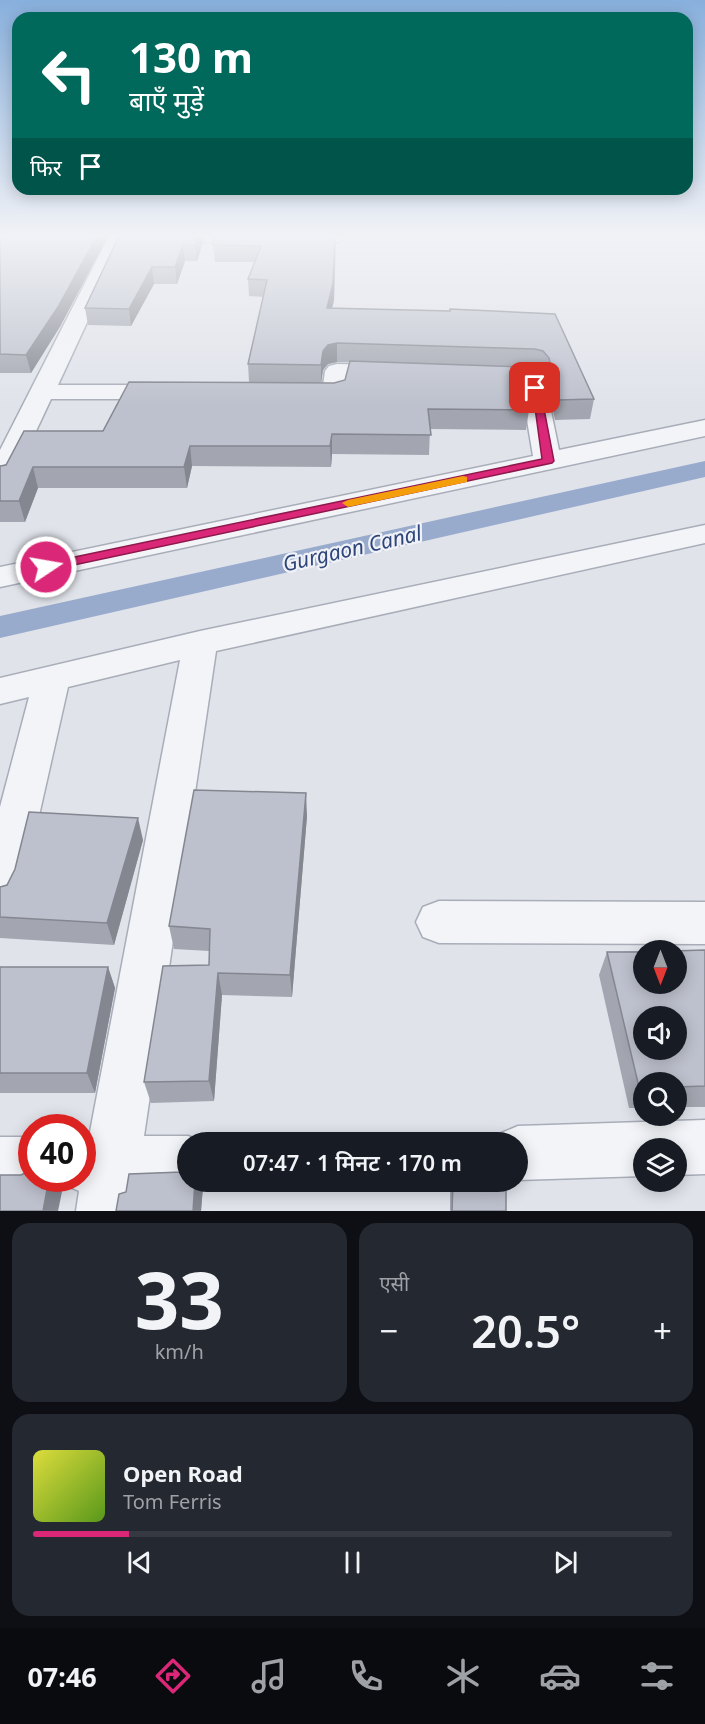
<!DOCTYPE html>
<html lang="hi">
<meta charset="utf-8">
<style>
:root{--surface:#171b24;--page:#242831;--text:#f1f3f6;--muted:#9ea1a6;--line:#363941;--accent:#db2777}
body{margin:0;font-family:"Noto Sans","Noto Sans Devanagari",sans-serif;background:var(--page);color:var(--text);height:100vh;display:flex;flex-direction:column;font-size:22px;white-space:nowrap}
*{box-sizing:border-box;margin:0}
p{font-size:20px;color:var(--muted)}
.icon{flex:none;width:33px;height:33px;fill:none;stroke:currentColor;stroke-width:2;stroke-linecap:round;stroke-linejoin:round}
.map{position:relative;height:1211px;overflow:hidden}
.side{display:flex;flex-direction:column;gap:12px;padding:12px;background:#0d0f14;flex:1}
.side>*{flex:none}
.hud{position:absolute;left:12px;top:12px;width:681px;height:183px;border-radius:18px;box-shadow:0 3px 15px #0003;background:#00695c;color:#fff;overflow:hidden}
.needle{width:39px;rotate:180deg}
.controls{position:absolute;left:633px;top:940px;display:grid;gap:12px}
.controls a{display:grid;place-items:center;width:54px;height:54px;border-radius:50%;background:var(--surface);box-shadow:0 3px 15px #0003;font-size:30px}
.speed{position:absolute;left:18px;top:1114px;display:flex;gap:12px;font-size:30px;font-weight:700;text-align:center}
.speed>*{display:grid;place-content:center;width:78px;height:78px;border-radius:50%;background:var(--surface);box-shadow:0 3px 15px #0003;line-height:1}
.speed .limit{border:9px solid #d22;background:#fff;color:#111}
.pin{position:absolute;display:grid;place-items:center;width:51px;height:51px;color:#fff;margin:-26px;border-radius:12px;box-shadow:0 3px 9px #0006}
.me{position:absolute;width:66px;margin:-33px;rotate:78deg;stroke-linejoin:round;filter:drop-shadow(0 0 4px #0008)}
.turn{display:flex;align-items:center;gap:21px;height:126px;padding:0 18px;font-size:27px}
.turn .icon{width:78px;height:78px;stroke-width:2.5}
.turn b{display:block;font-size:42px;line-height:51px}
.then{display:flex;align-items:center;height:57px;padding:0 18px;background:#0003;gap:12px;font-size:22px}
.big{font-size:45px;font-weight:600;line-height:1.1}
.side .card{flex:1;display:flex;flex-direction:column;justify-content:center;gap:9px;min-width:0;padding:0 21px;border-radius:18px;background:var(--page)}
.side .dial{align-items:center;gap:0}
.dial b{font-size:78px;line-height:1}
.song{display:flex;align-items:center;gap:18px}
.cover{width:72px;height:72px;border-radius:9px;background:linear-gradient(135deg,hsl(60 70% 55%),hsl(90 70% 35%))}
.played{height:6px;border-radius:3px;background:linear-gradient(90deg,var(--accent) 15%,var(--line) 15%)}
.keys{display:flex;justify-content:space-around;direction:ltr}
.heat{display:flex;justify-content:space-between;align-items:center;font-size:33px;direction:ltr}
.side .tiles{flex:1;display:grid;gap:12px;grid-template-columns:1fr 1fr}
.card:last-child{grid-column:span 2}
.trip{position:absolute;left:177px;top:1132px;width:351px;height:60px;border-radius:30px;background:var(--surface);box-shadow:0 3px 15px #0003;font-weight:600;line-height:60px;text-align:center}
.tabs{display:flex;height:96px;justify-content:space-around;align-items:center;background:#090b0e;color:var(--muted)}
.tabs .icon{width:42px;height:42px}
.tabs .on{color:var(--accent)}
.tabs b{font-size:27px;color:var(--text)}
.map>svg:first-child{display:block}
</style>
<div class="map">
<svg width="705" height="1211" viewBox="0 0 705 1211">
<rect width="100%" height="100%" fill="#e0e3ea"/>
<g fill="none" stroke-linecap="round" stroke-linejoin="round">
<path fill="#99abcd" fill-rule="evenodd" d="M705,461v16l-705,161v-22z"/>
<g stroke="#a8adb8" stroke-width="3">
<g id="minor">
<path d="M109,236h18l-69,149h112l9,2 3,5 -3,5 -9,2h-119l-37,79 -4,6 -10,2v-36z"/>
<path d="M198,236h147l-2,4 -7,2h-129l-7,-2z"/>
<path d="M337,364l54,1 8,2 4,5 -4,5 -8,2 -43,-1 -2,15 -3,5c-16,4 -36,4 -52,0l-3,-5 3,-5 32,-2 2,-15 4,-5z"/>
<path d="M479,368l61,4 4,5 15,73 146,-30v16l-705,151v-20l533,-111 -12,-72 -50,-4 -4,-5 4,-5z"/>
<path d="M705,525v18l-489,108 -72,485h44l18,7h-18v39h20l-20,8 -53,2 -3,19h-56l3,-20 -16,-7 -3,-5h22v-42h7l91,-477 -112,27 -46,204 -6,14 -16,5v-103l29,-110 -29,7v-26l200,-47z"/>
<path d="M439,901l266,1v42l-266,-1 -16,-6 -7,-15 7,-15z"/>
<path d="M705,1120v54l-29,1v-26h-32v27l-126,4v-37h-23l4,-9 19,-8z"/>
<path d="M0,1137h32v42h22l-3,5 -19,9h-32z"/>
</g>
</g>
<use href="#minor" fill="#f3f4f8" fill-rule="evenodd"/>
</g>
<g fill="#a3a6b0" fill-rule="evenodd">
<path d="M0,236l61,89 -30,48h-31z"/>
<path d="M119,236h83l1,7 -6,18h-12l-8,23h-23l-23,42 -43,-1 -3,-17z"/>
<path d="M336,244l-2,56 -2,8 223,6 39,85 -4,20 -35,1 -9,-43 -5,-7 -9,-2 -10,-1 7,43 -3,20 -96,-1 -1,26 -97,-1 -1,13 -139,-1 -5,22h-149l-13,34h-25v-56l249,-84 -1,-18 15,-67 -14,-1 -1,-17 7,-17h-40l-2,-17zM337,362h13l-5,18 -11,3h-13l2,-13 5,-6z"/>
<path d="M307,816l-15,181 -70,-2 -8,106 -63,2 -7,-21 65,-117v-14l-35,-2 -5,-23z"/>
<path d="M143,840l-29,105 -114,-7v-51z"/>
<path d="M705,950v157h-29v-24h-32v25h-15l-30,-133 8,-23z"/>
<path d="M0,967h108l7,21 -20,105h-95z"/>
<path d="M184,1148h4v34h13l2,5 -2,24h-85l3,-17 7,-2 3,-18 53,-2 5,-2 -3,-11z"/>
<rect x="450" y="1182" width="56" height="29"/>
</g>
<g fill="#848790">
<path d="M97,236h11l-47,89 -30,48 -5,-18z"/>
<path d="M198,236h4l1,7 -6,18 -2,-16z"/>
<path d="M335,236l-1,64 -6,26 -1,-18z"/>
<path d="M183,245l2,16 -8,23 -2,-17z"/>
<path d="M152,267l2,17 -23,42 -2,-17z"/>
<path d="M337,343v19l-9,2 -5,6 -2,14v-19l2,-14 5,-6z"/>
<path d="M332,434v20l-1,13 -1,-21z"/>
<path d="M190,446l2,20 -5,22 -3,-21z"/>
<path d="M33,467l5,21 -13,34 -6,-21z"/>
<path d="M306,793l1,23 -15,181 -2,-22z"/>
<path d="M138,818l5,22 -29,105 -7,-22z"/>
<path d="M108,967l7,21 -20,105 -8,-20z"/>
<path d="M218,973l4,22 -8,106 -5,-20z"/>
<path d="M49,1179h10l4,8 -5,24h-15z"/>
<path d="M195,1182h6l2,5 -2,24h-8z"/>
</g>
<g fill="#bdc1cd" stroke="#848790" stroke-width="1.5" fill-rule="evenodd">
<path d="M0,236h97l-39,71 -32,48 -26,-1z"/>
<path d="M119,236h79l-3,9h-12l-8,22h-23l-23,42 -44,-1z"/>
<path d="M213,236h122l-2,47 -6,25 123,3v-2l105,5 39,85 -36,1 -9,-42 -6,-7 -8,-2 -198,-6 -9,2 -5,6 -2,14 -73,-1 19,-84 -19,-1 13,-33 -48,-1z"/>
<path d="M350,361l172,6 7,43 -101,-1 3,26 -99,-1 -2,12h-140l-6,21h-151l-14,34h-19v-35l6,-1 18,-34h79l26,-49 205,1 11,-3z"/>
<path d="M194,790l112,3 -16,182 -72,-2 -9,108 -65,1 19,-116 46,-1 1,-36 -41,-3z"/>
<path d="M29,812l109,6 -31,105 -107,-6v-30l7,-2 8,-16z"/>
<path d="M705,950v136l-29,1v-4h-32v4h-5l-32,-135h37v32h32v-33h-4zM644,1017h32v33h-32z"/>
<path d="M0,967h108l-21,106h-87z"/>
<rect x="184" y="1148" width="4" height="11"/>
<path d="M32,1170v9h17l-6,32h-43v-36h21z"/>
<path d="M188,1170v12h7l-2,29h-77l3,-17 7,-2 3,-18 53,-2z"/>
<path d="M453,1182h53v29h-54z"/>
</g>
<linearGradient id="sky" x2="0" y2="1"><stop stop-color="#88b0dd"/><stop offset="0.58" stop-color="#f1f2f6"/><stop offset="1" stop-color="#f1f2f6" stop-opacity="0"/></linearGradient>
<rect width="705" height="406" fill="url(#sky)"/>
<path fill="#db2777" stroke="#8e194d" stroke-width="1.5" d="M532,386l8,2 14,73 -2,2 -506,108 -7,-4 7,-4 496,-104z"/>
<path fill="#f59e0b" d="M463,476l4,1v5l-119,25 -6,-4 6,-3z"/>
<g text-anchor="middle" dominant-baseline="central" stroke-width="4.5" stroke-linejoin="round" paint-order="stroke">
<g font-size="21" font-style="italic" fill="#2e467a" stroke="#f0f2f7">
<text transform="translate(352 548) rotate(-13)">Gurgaon Canal</text>
</g>
</g>
</svg>
<div class="controls">
<a><svg class="needle" viewBox="-14 -14 28 28"><path d="M0-13l5 13h-10z" fill="#e53935"/><path d="M0 13l5-13h-10z" fill="#9ea1a6"/></svg></a>
<a><svg class="icon" aria-label="sound" viewBox="0 0 24 24"><path d="M4 9h4l5-4v14l-5-4H4zM17 9q2 3 0 6"/></svg></a>
<a><svg class="icon" aria-label="search" viewBox="0 0 24 24"><circle cx="10" cy="10" r="6"/><path d="M15 15l6 6"/></svg></a>
<a><svg class="icon" aria-label="layers" viewBox="0 0 24 24"><path d="M12 4l9 5-9 5-9-5zM3 14l9 5 9-5"/></svg></a>
</div>
<div class="speed"><div class="limit">40</div></div>
<div class="pin" style="left:535px;top:388px;background:#d93025"><svg class="icon" aria-label="arrive" viewBox="0 0 24 24"><path d="M6 21V4h12l-3 4 3 4H6"/></svg></div>
<svg class="me" style="left:46px;top:567px" viewBox="-20 -20 40 40"><circle r="17" fill="#db2777" stroke="#fff" stroke-width="3"/><path d="M0-11L8 9 0 5-8 9z" fill="#fff"/></svg>
<div class="trip">07:47 · 1 मिनट · 170 m</div>
<div class="hud">
<div class="turn"><svg class="icon" aria-label="left" viewBox="0 0 24 24"><path d="M17 20v-9H6M10 6l-5 5 5 5"/></svg><div><b>130 m</b>बाएँ मुड़ें</div></div>
<div class="then">फिर<svg class="icon" aria-label="arrive" viewBox="0 0 24 24"><path d="M6 21V4h12l-3 4 3 4H6"/></svg></div>
</div>
</div>
<section class="side">
<div class="tiles">
<div class="card dial"><b>33</b><p>km/h</p></div>
<div class="card"><p>एसी</p>
<div class="heat"><a>−</a><b class="big">20.5°</b><a>+</a></div>
</div>
<div class="card">
<div class="song"><i class="cover"></i><div><b>Open Road</b><p>Tom Ferris</p></div></div>
<div class="played"></div>
<div class="keys"><svg class="icon" aria-label="previous" viewBox="0 0 24 24"><path d="M18 5L8 12l10 7zM5 5v14"/></svg><svg class="icon" aria-label="pause" viewBox="0 0 24 24"><path d="M8 5v14M16 5v14"/></svg><svg class="icon" aria-label="next" viewBox="0 0 24 24"><path d="M6 5l10 7-10 7zM19 5v14"/></svg></div>
</div>
</div>
</section>
<nav class="tabs">
<b>07:46</b>
<svg class="icon on" aria-label="directions" viewBox="0 0 24 24"><path d="M12 3l9 9-9 9-9-9zM9 14v-3h6M13 9l2 2-2 2"/></svg>
<svg class="icon" aria-label="music" viewBox="0 0 24 24"><path d="M9 18V5l10-2v13"/><circle cx="6" cy="18" r="3"/><circle cx="16" cy="16" r="3"/></svg>
<svg class="icon" aria-label="phone" viewBox="0 0 24 24"><path d="M5 4h4l2 5-3 2q2 4 5 5l2-3 5 2v4C11 20 4 13 5 4z"/></svg>
<svg class="icon" aria-label="climate" viewBox="0 0 24 24"><path d="M12 3v18M4 7l16 10M4 17L20 7"/></svg>
<svg class="icon" aria-label="car" viewBox="0 0 24 24"><path d="M5 17H2v-5l4-1 3-4h7l3 4 3 1v5h-3M9 17h6M6 11h13"/><circle cx="7" cy="17" r="2"/><circle cx="17" cy="17" r="2"/></svg>
<svg class="icon" aria-label="filters" viewBox="0 0 24 24"><path d="M4 7h16M4 17h16"/><circle cx="9" cy="7" r="2"/><circle cx="15" cy="17" r="2"/></svg>
</nav>
